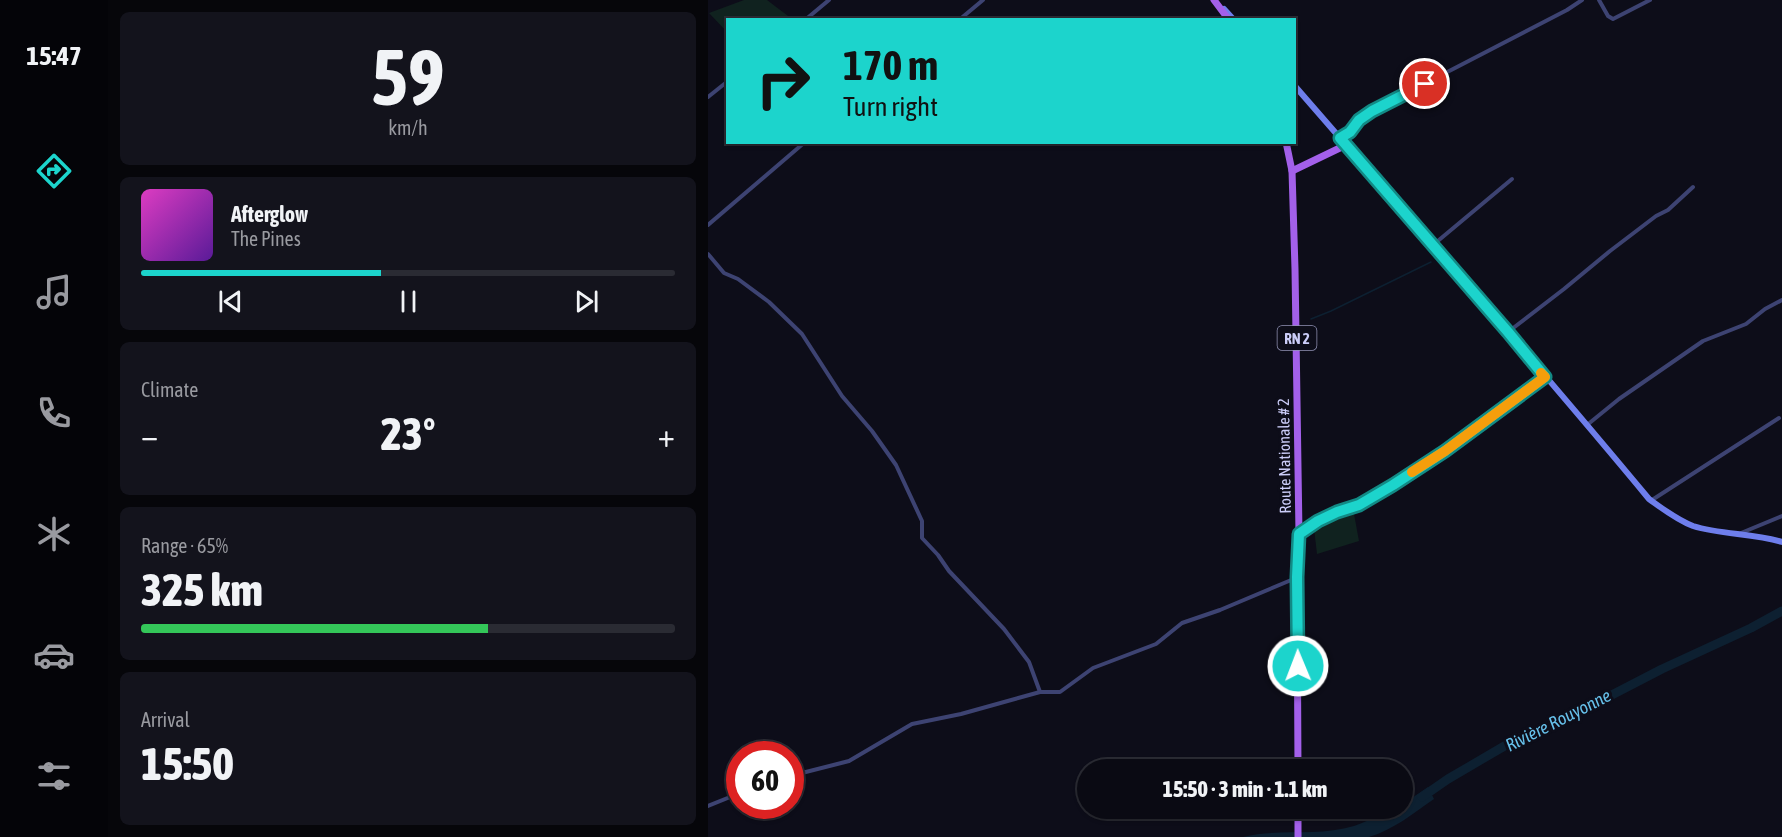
<!DOCTYPE html>
<meta charset="utf-8">
<style>
:root{--surface:#0a0a13;--page:#13131c;--text:#f1f3f6;--muted:#999aa0;--line:#2a2b33;--accent:#1cd4cc}
body{margin:0;font-family:"Asap Condensed",sans-serif;background:var(--page);color:var(--text);height:100vh;display:flex;flex-direction:column;font-size:22px;white-space:nowrap}
*{box-sizing:border-box;margin:0}
p{font-size:20px;color:var(--muted)}
.icon{flex:none;width:33px;height:33px;fill:none;stroke:currentColor;stroke-width:2;stroke-linecap:round;stroke-linejoin:round}
.map{position:relative;flex:1;overflow:hidden}
.panel{display:flex;flex-direction:column;gap:12px;padding:12px;background:#06060a;width:600px}
.panel>*{flex:none}
.banner{position:absolute;left:18px;top:18px;width:570px;height:126px;border-radius:0px;box-shadow:0 2px 4px #0004,0 0 0 2px var(--line);background:#1cd4cc;color:#111;overflow:hidden}
.speed{position:absolute;left:18px;top:741px;display:flex;gap:12px;font-size:30px;font-weight:700;text-align:center}
.speed>*{display:grid;place-content:center;width:78px;height:78px;border-radius:50%;background:var(--surface);box-shadow:0 2px 4px #0004,0 0 0 2px var(--line);line-height:1}
.speed .limit{border:9px solid #d22;background:#fff;color:#111}
.pin{position:absolute;display:grid;place-items:center;width:51px;height:51px;color:#fff;margin:-26px;border:3px solid #fff;border-radius:50%;box-shadow:0 2px 6px #0007}
.me{position:absolute;width:66px;margin:-33px;rotate:359deg;stroke-linejoin:round;filter:drop-shadow(0 0 4px #0008)}
.turn{display:flex;align-items:center;gap:21px;height:126px;padding:0 18px;font-size:27px}
.turn .icon{width:78px;height:78px;stroke-width:2.5}
.turn b{display:block;font-size:42px;line-height:51px}
.big{font-size:45px;font-weight:800;line-height:1.1}
.panel .widget{flex:1;display:flex;flex-direction:column;justify-content:center;gap:9px;min-width:0;padding:0 21px;border-radius:9px;background:var(--page)}
.panel .dial{align-items:center;gap:0}
.dial b{font-size:78px;line-height:1}
.song{display:flex;align-items:center;gap:18px}
.cover{width:72px;height:72px;border-radius:9px;background:linear-gradient(135deg,hsl(310 70% 55%),hsl(270 70% 35%))}
.played{height:6px;border-radius:3px;background:linear-gradient(90deg,var(--accent) 45%,var(--line) 45%)}
.keys{display:flex;justify-content:space-around;direction:ltr}
.heat{display:flex;justify-content:space-between;align-items:center;font-size:33px;direction:ltr}
.charge{height:9px;border-radius:4px;background:linear-gradient(90deg,#34c759 65%,var(--line) 0)}
.trip{position:absolute;left:369px;top:759px;width:336px;height:60px;border-radius:30px;background:var(--surface);box-shadow:0 2px 4px #0004,0 0 0 2px var(--line);font-weight:800;line-height:60px;text-align:center}
main{display:flex;flex:1;min-height:0}
.tabs{display:flex;flex-direction:column;width:108px;justify-content:space-around;align-items:center;background:#040408;color:var(--muted)}
.tabs .icon{width:42px;height:42px}
.tabs .active{color:var(--accent)}
.tabs b{font-size:27px;color:var(--text)}
.map>svg:first-child{display:block}
</style>
<main>
<nav class="tabs">
<b>15:47</b>
<svg class="icon active" aria-label="directions" viewBox="0 0 24 24"><path d="M12 3l9 9-9 9-9-9zM9 14v-3h6M13 9l2 2-2 2"/></svg>
<svg class="icon" aria-label="music" viewBox="0 0 24 24"><path d="M9 18V5l10-2v13"/><circle cx="6" cy="18" r="3"/><circle cx="16" cy="16" r="3"/></svg>
<svg class="icon" aria-label="phone" viewBox="0 0 24 24"><path d="M5 4h4l2 5-3 2q2 4 5 5l2-3 5 2v4C11 20 4 13 5 4z"/></svg>
<svg class="icon" aria-label="climate" viewBox="0 0 24 24"><path d="M12 3v18M4 7l16 10M4 17L20 7"/></svg>
<svg class="icon" aria-label="car" viewBox="0 0 24 24"><path d="M5 17H2v-5l4-1 3-4h7l3 4 3 1v5h-3M9 17h6M6 11h13"/><circle cx="7" cy="17" r="2"/><circle cx="17" cy="17" r="2"/></svg>
<svg class="icon" aria-label="filters" viewBox="0 0 24 24"><path d="M4 7h16M4 17h16"/><circle cx="9" cy="7" r="2"/><circle cx="15" cy="17" r="2"/></svg>
</nav>
<section class="panel">
<div class="widget dial"><b>59</b><p>km/h</p></div>
<div class="widget">
<div class="song"><i class="cover"></i><div><b>Afterglow</b><p>The Pines</p></div></div>
<div class="played"></div>
<div class="keys"><svg class="icon" aria-label="previous" viewBox="0 0 24 24"><path d="M18 5L8 12l10 7zM5 5v14"/></svg><svg class="icon" aria-label="pause" viewBox="0 0 24 24"><path d="M8 5v14M16 5v14"/></svg><svg class="icon" aria-label="next" viewBox="0 0 24 24"><path d="M6 5l10 7-10 7zM19 5v14"/></svg></div>
</div>
<div class="widget"><p>Climate</p>
<div class="heat"><a>−</a><b class="big">23°</b><a>+</a></div>
</div>
<div class="widget"><p>Range · 65%</p><b class="big">325 km</b><div class="charge"></div></div>
<div class="widget"><p>Arrival</p><b class="big">15:50</b></div>
</section>
<div class="map">
<svg width="1074" height="837" viewBox="0 0 1074 837">
<rect width="100%" height="100%" fill="#0d0d19"/>
<g fill="#10221f">
<path d="M36,0h23l25,19 -64,1 -1,12 -18,-19z"/>
<path d="M646,514l5,27 -42,13 -3,-26z"/>
</g>
<path fill="#0d2031" d="M720,787l6,12c-20,14 -41,31 -65,38h-126c36,-9 75,0 111,-11 16,-5 32,-17 48,-18l1,-4z"/>
<g fill="none" stroke-linecap="round" stroke-linejoin="round">
<path stroke="#0d2031" stroke-width="1.5" d="M603,319l20,-8 100,-49"/>
<path stroke="#0d2031" stroke-width="9" d="M714,797l26,-18 65,-38 62,-27 87,-45 89,-41 31,-17"/>
<g stroke="#3d4372" stroke-width="4">
<path d="M891,0l9,16 5,3 37,-19"/>
<path d="M97,20l24,-20"/>
<path d="M251,20l24,-20"/>
<path d="M0,97l20,-16"/>
<path d="M633,138l9,-6 9,-12 13,-9 195,-101 15,-10"/>
<path d="M0,225l97,-83"/>
<path d="M725,245l79,-66"/>
<path d="M0,254l16,19 14,6 31,23 33,32 40,62 30,35 24,34 26,56v17l16,17 11,16 55,58 25,33 11,30"/>
<path d="M800,332l56,-43 46,-38 46,-35 12,-6 25,-23"/>
<path d="M879,425l32,-26 84,-58 43,-17 19,-15 17,-9"/>
<path d="M944,500l127,-82"/>
<path d="M1033,533l41,-17"/>
<path d="M591,534l19,-13 19,-9 22,-7 34,-20 52,-34 100,-74"/>
<path d="M82,776l59,-15 63,-37 49,-10 79,-22h20l33,-24 63,-24 26,-21 38,-13 76,-32"/>
<path d="M0,806l32,-13"/>
</g>
<g stroke="#6e7eec" stroke-width="6">
<path d="M516,9l10,11"/>
<path d="M586,85c119,137 239,274 355,414 14,10 28,21 44,27 29,9 60,7 89,16"/>
</g>
<g stroke="#a360ea" stroke-width="7">
<path d="M506,0l15,20"/>
<path d="M578,142l6,29 3,98 4,265 -2,43 1,193"/>
<path d="M584,171l54,-26"/>
<path d="M590,837v-29"/>
</g>
</g>
<g fill="none" stroke-linecap="round" stroke-linejoin="round">
<g stroke="#128a85" stroke-width="15">
<path id="route" d="M590,666l-1,-89 2,-43 19,-13 19,-9 22,-7 34,-20 52,-34 100,-74 -37,-45 -168,-194 10,-6 9,-12 13,-9 53,-27"/>
</g>
<use href="#route" stroke="#1cd4cc" stroke-width="10"/>
<path stroke="#f59e0b" stroke-width="10" d="M704,472l33,-21 100,-74 -4,-4"/>
</g>
<g text-anchor="middle" dominant-baseline="central" stroke-width="6" stroke-linejoin="round" paint-order="stroke">
<rect fill="#0d0d19" stroke="#9293b5" stroke-width="1.5" x="569.5" y="326" width="39" height="24" rx="4.5"/>
<g font-size="15" font-weight="bold" fill="#cbcdf8">
<text x="589" y="338">RN 2</text>
</g>
<g font-size="16" fill="#cbcdf8" stroke="#0d0d19">
<text transform="translate(576 456) rotate(-91)">Route Nationale # 2</text>
</g>
<g font-size="18" font-style="italic" fill="#67c1eb" stroke="#0d0d19">
<text transform="translate(850 720) rotate(-27)">Rivière Rouyonne</text>
</g>
</g>
</svg>
<div class="speed"><div class="limit">60</div></div>
<div class="pin" style="left:717px;top:84px;background:#d93025"><svg class="icon" aria-label="arrive" viewBox="0 0 24 24"><path d="M6 21V4h12l-3 4 3 4H6"/></svg></div>
<svg class="me" style="left:590px;top:666px" viewBox="-20 -20 40 40"><circle r="17" fill="#1cd4cc" stroke="#fff" stroke-width="3"/><path d="M0-11L8 9 0 5-8 9z" fill="#fff"/></svg>
<div class="trip">15:50 · 3 min · 1.1 km</div>
<div class="banner">
<div class="turn"><svg class="icon" aria-label="right" viewBox="0 0 24 24"><path d="M7 20v-9h11M14 6l5 5-5 5"/></svg><div><b>170 m</b>Turn right</div></div>
</div>
</div>
</main>
